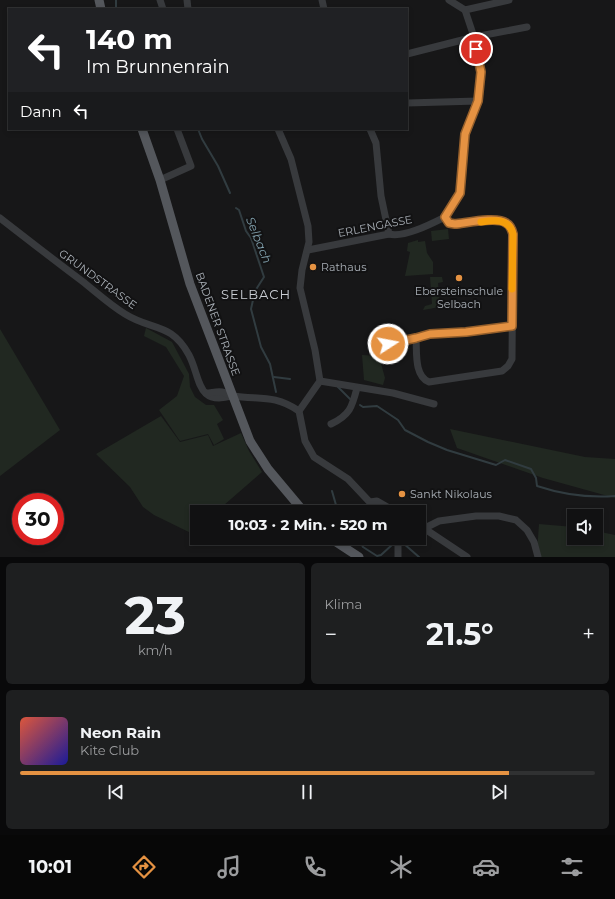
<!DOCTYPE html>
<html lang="de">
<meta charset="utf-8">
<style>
:root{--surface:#111112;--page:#1e1f20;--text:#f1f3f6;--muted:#9c9d9f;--line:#303132;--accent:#e59242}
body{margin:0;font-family:Montserrat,sans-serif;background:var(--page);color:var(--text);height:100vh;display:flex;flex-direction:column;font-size:15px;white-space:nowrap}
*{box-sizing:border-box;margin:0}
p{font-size:13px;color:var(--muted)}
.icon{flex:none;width:22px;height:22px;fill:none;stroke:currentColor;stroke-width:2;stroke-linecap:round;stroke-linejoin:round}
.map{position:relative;height:557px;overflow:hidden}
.sheet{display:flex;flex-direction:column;gap:6px;padding:6px;background:#09090a;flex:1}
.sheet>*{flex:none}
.guide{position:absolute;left:8px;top:8px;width:400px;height:122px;border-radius:0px;box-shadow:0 2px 6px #0003,0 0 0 1px var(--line);background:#202124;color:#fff;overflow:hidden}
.tools{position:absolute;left:567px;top:509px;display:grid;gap:8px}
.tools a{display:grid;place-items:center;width:36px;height:36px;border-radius:0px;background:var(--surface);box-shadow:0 2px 6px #0003,0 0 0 1px var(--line);font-size:20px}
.speed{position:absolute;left:12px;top:493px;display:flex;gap:8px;font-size:20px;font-weight:700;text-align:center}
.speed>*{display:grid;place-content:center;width:52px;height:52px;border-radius:50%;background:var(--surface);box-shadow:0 2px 6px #0003,0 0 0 1px var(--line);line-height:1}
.speed .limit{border:6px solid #d22;background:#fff;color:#111}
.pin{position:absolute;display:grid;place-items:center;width:34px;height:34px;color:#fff;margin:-17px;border:2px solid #fff;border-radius:50%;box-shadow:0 1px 4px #0007}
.me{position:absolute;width:44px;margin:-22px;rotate:79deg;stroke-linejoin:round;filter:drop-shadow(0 0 3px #0008)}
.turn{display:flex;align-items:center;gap:14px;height:84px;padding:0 12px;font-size:18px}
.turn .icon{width:52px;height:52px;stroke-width:2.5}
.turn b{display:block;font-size:28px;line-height:34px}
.then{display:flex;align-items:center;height:38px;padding:0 12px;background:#0003;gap:8px;font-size:15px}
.big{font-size:30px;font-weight:700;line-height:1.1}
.sheet .tile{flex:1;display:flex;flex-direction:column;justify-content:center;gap:6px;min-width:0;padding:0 14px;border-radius:6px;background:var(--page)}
.sheet .dial{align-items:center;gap:0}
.dial b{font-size:52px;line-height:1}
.song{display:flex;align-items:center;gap:12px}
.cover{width:48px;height:48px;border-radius:6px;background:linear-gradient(135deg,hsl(10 70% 55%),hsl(240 70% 35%))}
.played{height:4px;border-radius:2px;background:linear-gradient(90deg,var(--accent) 85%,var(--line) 85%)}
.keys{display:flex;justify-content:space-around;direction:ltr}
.heat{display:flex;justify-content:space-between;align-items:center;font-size:22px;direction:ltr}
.sheet .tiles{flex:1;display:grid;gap:6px;grid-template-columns:1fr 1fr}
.tile:last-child{grid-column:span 2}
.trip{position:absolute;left:190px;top:505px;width:236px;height:40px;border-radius:0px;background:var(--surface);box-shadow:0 2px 6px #0003,0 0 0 1px var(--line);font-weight:700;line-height:40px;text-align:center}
.tabs{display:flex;height:64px;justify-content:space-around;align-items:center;background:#070707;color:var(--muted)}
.tabs .icon{width:28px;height:28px}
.tabs .active{color:var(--accent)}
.tabs b{font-size:18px;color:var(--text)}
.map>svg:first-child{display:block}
</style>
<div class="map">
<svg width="615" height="557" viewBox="0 0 615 557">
<rect width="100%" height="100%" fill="#171718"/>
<g fill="#212821">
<path d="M448,229l1,10 -17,2 -1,-10z"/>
<path d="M418,240v2l7,-1 2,12 6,9v12l-28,2 5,-24 -3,-1 1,-8z"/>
<path d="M430,277h12l1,5 -5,1 2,24 -17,3 2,-4 7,-2z"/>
<path d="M146,328l26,14 17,32 1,13 5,10 11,8h8l9,15 -6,4 7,15 -10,6 -6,-11 -28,7 -21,-31 18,-14 7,-20 -18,-29 -22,-11z"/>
<path d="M0,329l60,101 -60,46z"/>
<path d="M362,355l17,1 6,22 -2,7 -19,-5z"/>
<path d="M161,416l19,26 28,-7 5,11 28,-13 8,18 13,21 -46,40h-19v24l-43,-21 -11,-8 -13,-20 -34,-33z"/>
<path d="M450,429l135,28 30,2v39l-72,-20 -86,-30z"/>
<path d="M539,524l35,3v11h22v-7l19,4v22h-76l-2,-5z"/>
</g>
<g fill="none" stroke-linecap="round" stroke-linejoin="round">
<g stroke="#313c40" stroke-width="2">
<path d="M116,9v-9"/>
<path d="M198,129l4,10 16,27 12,27"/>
<path d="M236,208l3,2 7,21 5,7 13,39 -9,14 -4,18 10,38 9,17 6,28"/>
<path d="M274,377l16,2"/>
<path d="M338,387l12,12"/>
<path d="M360,405l3,2 14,-1 21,14 7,10 23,12 19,8 49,15 9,-5 26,9 5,9 1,8c27,9 50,12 78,10"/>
<path d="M332,491l6,21"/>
<path d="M358,538l5,9 14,9 4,-1 12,-11"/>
<path d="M400,543h3l16,14"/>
</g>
<g stroke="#383a3d" stroke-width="7">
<path d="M160,0l3,9"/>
<path d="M187,0l1,9"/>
<path d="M322,0l2,9"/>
<path d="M465,10l44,-10"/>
<path d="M407,54l67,-17 53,-10"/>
<path d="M407,103l71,-2"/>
<path d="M278,129l13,30 17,67 1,16 -7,28 -2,18 15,62 5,31 -21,30 6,30 9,16 34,22 31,33"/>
<path d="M370,129l6,14 5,53 8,38"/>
<path d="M160,180l31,-14 -14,-37"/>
<path d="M445,217l15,-24 5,-59 13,-33 3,-29 -7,-35 -9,-27 -16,-10"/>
<path d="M0,218c27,21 54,42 82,63 14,11 28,24 43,33 27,17 46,8 64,41 12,23 7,51 43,41"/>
<path d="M308,250l81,-16c15,4 42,-10 56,-17"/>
<path d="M416,338c1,14 -2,38 13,44l73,-11 6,-5 4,-7 1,-125c-1,-4 -3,-8 -7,-11 -9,-7 -40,0 -51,1l-6,-1 -4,-6"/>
<path d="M388,344l28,-6 15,-5 35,-1 46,-6"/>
<path d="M320,381l73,12 41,11"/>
<path d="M206,393c5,0 11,-2 16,-1 4,1 7,3 11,4 26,4 41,-2 66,15"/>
<path d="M331,424c19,-9 21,-17 26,-36"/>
<path d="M370,502l7,-1 19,11"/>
<path d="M419,525l48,32"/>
<path d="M425,528l14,-7 37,-5h23l17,4 11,10 7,12 4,15"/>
<path d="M396,538l2,7v12"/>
</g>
<g stroke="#54575c" stroke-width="9">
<path d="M99,0l2,9"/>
<path d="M142,129l18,51 30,104 60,157 18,28 36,43"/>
<path d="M330,538l29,19"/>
</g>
</g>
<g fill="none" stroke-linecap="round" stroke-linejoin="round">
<g stroke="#955f2b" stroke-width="10">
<path id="route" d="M388,344l28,-6 14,-4 36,-2 46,-6 1,-92c-1,-4 -3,-9 -7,-11 -9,-7 -40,0 -51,1l-6,-1 -4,-6 15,-24 5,-59 13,-33 3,-29 -5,-23"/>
</g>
<use href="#route" stroke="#e59242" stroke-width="7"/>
<path stroke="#f59e0b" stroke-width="7" d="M481,222c13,-2 28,-4 32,12l-1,55"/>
</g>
<g fill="#e59242" stroke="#121213" stroke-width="1.5">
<circle cx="313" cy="267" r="4"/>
<circle cx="459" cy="278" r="4"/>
<circle cx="402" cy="494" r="4"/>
</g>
<g text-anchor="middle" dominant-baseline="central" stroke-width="4" stroke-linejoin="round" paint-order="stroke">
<g font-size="11" fill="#aab0b7" stroke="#121213">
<text transform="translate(375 226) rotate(-11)">ERLENGASSE</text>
<text transform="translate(98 279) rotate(36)">GRUNDSTRASSE</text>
<text transform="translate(218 324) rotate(70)">BADENER STRASSE</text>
</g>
<g font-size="11" fill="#aab0b7" stroke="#121213" text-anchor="start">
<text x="321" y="267">Rathaus</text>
<text x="459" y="291" text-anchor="middle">Ebersteinschule<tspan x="459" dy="13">Selbach</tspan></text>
<text x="410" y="494">Sankt Nikolaus</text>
</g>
<g font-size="12" font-style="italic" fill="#83a3b0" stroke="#121213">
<text transform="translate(259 240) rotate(68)">Selbach</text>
</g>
<g font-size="13" letter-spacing="1" fill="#caced4" stroke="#121213">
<text x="256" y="294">SELBACH</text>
</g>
</g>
</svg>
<div class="tools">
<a><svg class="icon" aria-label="sound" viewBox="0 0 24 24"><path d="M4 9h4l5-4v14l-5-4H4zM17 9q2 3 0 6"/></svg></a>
</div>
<div class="speed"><div class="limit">30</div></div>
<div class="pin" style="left:476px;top:49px;background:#d93025"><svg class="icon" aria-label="arrive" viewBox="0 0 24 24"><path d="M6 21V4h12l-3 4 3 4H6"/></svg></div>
<svg class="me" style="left:388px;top:344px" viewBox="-20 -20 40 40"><circle r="17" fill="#e59242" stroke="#fff" stroke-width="3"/><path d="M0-11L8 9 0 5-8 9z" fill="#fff"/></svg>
<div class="trip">10:03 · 2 Min. · 520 m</div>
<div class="guide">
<div class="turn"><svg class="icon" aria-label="left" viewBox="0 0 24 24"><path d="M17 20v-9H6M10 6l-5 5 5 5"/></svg><div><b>140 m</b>Im Brunnenrain</div></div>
<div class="then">Dann<svg class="icon" aria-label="left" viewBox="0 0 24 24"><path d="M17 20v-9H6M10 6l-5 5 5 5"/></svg></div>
</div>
</div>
<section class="sheet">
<div class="tiles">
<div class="tile dial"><b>23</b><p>km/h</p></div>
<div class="tile"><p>Klima</p>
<div class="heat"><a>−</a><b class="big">21.5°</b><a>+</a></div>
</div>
<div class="tile">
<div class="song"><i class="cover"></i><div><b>Neon Rain</b><p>Kite Club</p></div></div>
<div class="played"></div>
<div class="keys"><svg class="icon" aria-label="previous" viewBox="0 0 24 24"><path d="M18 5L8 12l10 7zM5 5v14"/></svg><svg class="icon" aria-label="pause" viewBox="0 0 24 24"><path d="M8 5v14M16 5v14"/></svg><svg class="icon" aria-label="next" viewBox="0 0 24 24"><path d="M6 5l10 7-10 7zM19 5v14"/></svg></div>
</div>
</div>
</section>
<nav class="tabs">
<b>10:01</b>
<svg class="icon active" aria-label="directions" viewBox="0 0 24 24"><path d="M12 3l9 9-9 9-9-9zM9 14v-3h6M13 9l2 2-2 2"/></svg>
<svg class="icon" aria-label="music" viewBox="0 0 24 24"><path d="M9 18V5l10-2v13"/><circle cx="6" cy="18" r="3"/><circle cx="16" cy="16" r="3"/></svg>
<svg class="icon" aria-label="phone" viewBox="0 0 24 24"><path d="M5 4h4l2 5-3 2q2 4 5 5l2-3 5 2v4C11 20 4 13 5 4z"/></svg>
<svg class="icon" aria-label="climate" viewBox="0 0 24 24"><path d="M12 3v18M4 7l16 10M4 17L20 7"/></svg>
<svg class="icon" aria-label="car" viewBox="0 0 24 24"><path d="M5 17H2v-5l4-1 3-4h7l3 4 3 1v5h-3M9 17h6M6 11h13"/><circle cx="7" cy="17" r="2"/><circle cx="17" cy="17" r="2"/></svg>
<svg class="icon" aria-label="filters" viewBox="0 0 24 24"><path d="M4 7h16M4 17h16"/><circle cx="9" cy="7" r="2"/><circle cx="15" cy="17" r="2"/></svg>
</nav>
